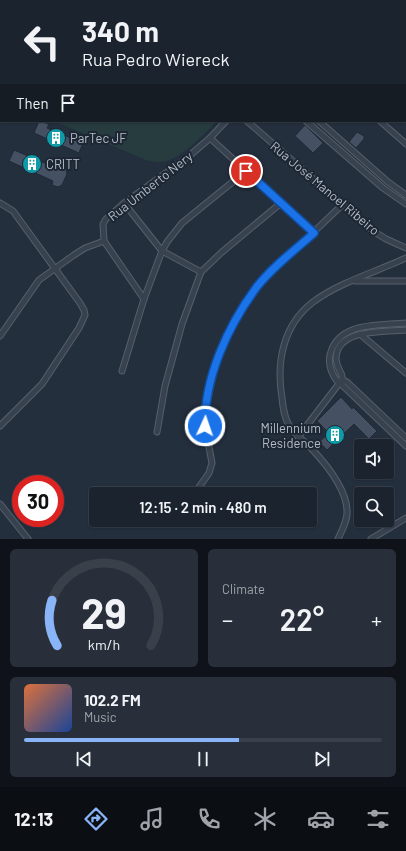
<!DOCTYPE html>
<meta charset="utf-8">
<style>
:root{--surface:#1b232e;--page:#282f3a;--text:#f1f3f6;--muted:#a0a4aa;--line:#39404a;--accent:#8ab4f8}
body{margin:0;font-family:Barlow,sans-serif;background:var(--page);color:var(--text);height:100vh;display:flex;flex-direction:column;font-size:15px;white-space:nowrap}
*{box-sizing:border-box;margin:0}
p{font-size:13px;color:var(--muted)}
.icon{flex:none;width:22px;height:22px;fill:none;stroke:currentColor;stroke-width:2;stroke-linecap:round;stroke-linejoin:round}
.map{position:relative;height:539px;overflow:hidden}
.side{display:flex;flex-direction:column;gap:10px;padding:10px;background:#0f1319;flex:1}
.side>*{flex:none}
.guide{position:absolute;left:0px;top:0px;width:406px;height:122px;box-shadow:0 1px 3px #0004,0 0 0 1px var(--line);background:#1b232e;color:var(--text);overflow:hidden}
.fabs{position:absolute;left:354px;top:439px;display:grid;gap:8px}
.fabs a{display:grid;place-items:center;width:40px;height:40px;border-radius:4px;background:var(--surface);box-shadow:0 1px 3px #0004,0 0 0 1px var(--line);font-size:20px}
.speed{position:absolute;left:12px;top:475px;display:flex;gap:8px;font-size:20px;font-weight:700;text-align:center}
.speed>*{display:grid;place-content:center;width:52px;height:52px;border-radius:50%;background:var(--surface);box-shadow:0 1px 3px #0004,0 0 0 1px var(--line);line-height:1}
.speed .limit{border:6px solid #d22;background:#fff;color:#111}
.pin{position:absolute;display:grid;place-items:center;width:34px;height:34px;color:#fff;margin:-17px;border:2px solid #fff;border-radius:50%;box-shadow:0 1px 4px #0007}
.me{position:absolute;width:44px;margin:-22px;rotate:3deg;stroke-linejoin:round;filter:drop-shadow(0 0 3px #0008)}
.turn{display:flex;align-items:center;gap:14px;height:84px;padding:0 16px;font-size:18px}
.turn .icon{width:52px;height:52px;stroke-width:2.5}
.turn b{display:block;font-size:28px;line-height:34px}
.then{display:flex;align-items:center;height:38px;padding:0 16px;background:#0003;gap:8px;font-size:15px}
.big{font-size:30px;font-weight:600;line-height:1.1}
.side .card{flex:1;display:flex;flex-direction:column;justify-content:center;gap:6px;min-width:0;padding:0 14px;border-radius:6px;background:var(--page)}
.side .dial{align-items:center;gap:0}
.dial svg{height:104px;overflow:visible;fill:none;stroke:var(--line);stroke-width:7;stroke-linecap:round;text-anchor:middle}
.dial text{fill:var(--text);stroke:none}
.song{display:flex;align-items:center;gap:12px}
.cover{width:48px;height:48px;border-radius:6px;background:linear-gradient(135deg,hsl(20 70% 55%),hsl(220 70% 35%))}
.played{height:4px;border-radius:2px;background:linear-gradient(90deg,var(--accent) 60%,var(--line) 60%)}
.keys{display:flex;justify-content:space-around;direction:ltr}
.heat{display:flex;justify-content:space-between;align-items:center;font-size:22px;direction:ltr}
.side .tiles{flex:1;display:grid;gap:10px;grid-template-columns:1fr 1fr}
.card:last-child{grid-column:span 2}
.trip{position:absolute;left:89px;top:487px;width:228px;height:40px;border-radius:4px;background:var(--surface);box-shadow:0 1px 3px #0004,0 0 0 1px var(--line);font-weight:600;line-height:40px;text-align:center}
.dock{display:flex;height:64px;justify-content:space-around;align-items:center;background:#0b0e12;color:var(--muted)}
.dock .icon{width:28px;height:28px}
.dock .current{color:var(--accent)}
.dock b{font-size:18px;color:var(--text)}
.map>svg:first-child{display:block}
</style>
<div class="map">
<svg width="406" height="539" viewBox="0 0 406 539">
<rect width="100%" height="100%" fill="#242f3e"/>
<path fill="#263c3f" d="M54,121h162c-11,13 -37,40 -55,41 -4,1 -10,-1 -15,-2z"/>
<g fill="#455162" stroke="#1f2835">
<path d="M39,121l10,3 -2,4 36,15 -4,10 -45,-20z"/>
<path d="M305,125l18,18 -10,10 -18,-17z"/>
<path d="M357,132l7,4v3l-8,9 -7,-6z"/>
<path d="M14,150l45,19 1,-4 6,3 1,6 -5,11 -4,2 -6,-2 1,-4 -44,-20z"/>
<path d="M341,397l11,12 1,-2 24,24 -8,8 -15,-15 -27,26 -8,-8 10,-9 -12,-12z"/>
<path d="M387,441l9,9 -9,9z"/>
</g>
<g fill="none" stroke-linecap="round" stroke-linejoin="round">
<g stroke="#565f6c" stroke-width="7">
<g id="minor">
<path d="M308,0l1,1"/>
<path d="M377,0l1,1"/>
<path d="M282,1v-1"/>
<path d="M291,1l1,-1"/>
<path d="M405,25l1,1"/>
<path d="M405,85l1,1"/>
<path d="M247,121l126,110 13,8 20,9"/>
<path d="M306,121l77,67 23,16"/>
<path d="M319,121l69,61 18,13"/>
<path d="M380,121l26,23"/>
<path d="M210,138l104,95"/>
<path d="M0,203l13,8 67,92 4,7 1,5 -6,13 -37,56 -42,42"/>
<path d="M124,203l38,48 39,21"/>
<path d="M355,281h51"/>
<path d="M144,299l-40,-58 -1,-17 3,-5 18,-16 64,-46 22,-19 16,-17"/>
<path d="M406,323c-27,3 -68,-2 -76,32 -2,10 1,18 7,26h8l3,2 58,55"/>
<path d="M406,330c-21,2 -70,-2 -70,29 1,10 5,12 6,17 1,3 -1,6 0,9l64,61"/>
<path d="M360,334l46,39"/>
<path d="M0,336l39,-56 35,-25 11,-7 19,-7"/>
<path d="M122,371l22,-72 18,-48 5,-9 15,-19 64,-52"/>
<path d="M157,432l8,-46 8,-29 9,-33 19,-52 21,-20 59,-49"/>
<path d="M298,437l43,-56"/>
<path d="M197,490l12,-17 3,-10 -7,-37v-13l11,-52 12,-28 28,-46 86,-82"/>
<path d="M0,504l28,35"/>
<path d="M338,539c4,-9 10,-19 9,-29 -1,-22 -21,-46 -36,-62 -7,-7 -16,-13 -21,-21 -6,-9 -7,-20 -8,-29 -6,-36 1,-73 31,-96 27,-20 63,-30 93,-44"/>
<path d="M371,539l35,-21"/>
</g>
</g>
<use href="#minor" stroke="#38414e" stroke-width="5"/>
</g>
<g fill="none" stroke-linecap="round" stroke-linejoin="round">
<g stroke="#114b97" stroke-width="10">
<path id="route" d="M205,426c-1,-48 23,-100 51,-138 16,-21 39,-38 58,-55l-68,-62"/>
</g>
<use href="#route" stroke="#1a73e8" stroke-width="7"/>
</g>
<defs>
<g id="building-disc" transform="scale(1)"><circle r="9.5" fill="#0f9aa8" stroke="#1d2633"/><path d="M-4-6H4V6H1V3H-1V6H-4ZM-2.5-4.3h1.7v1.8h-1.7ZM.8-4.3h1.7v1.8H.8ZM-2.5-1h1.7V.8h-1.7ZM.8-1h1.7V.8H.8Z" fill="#fff"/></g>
</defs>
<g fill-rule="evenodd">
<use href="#building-disc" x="56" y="138"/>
<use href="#building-disc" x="32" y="164"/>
<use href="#building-disc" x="335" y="435"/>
</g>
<g text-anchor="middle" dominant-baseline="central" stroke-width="4" stroke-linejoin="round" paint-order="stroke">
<g font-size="13" fill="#b4bcc9" stroke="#1d2633" text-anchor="start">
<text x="70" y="138">ParTec JF</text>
<text x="46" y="164">CRITT</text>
<text x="321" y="428" text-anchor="end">Millennium<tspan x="321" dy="15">Residence</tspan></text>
</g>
<g font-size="13" fill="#b4bcc9" stroke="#1d2633">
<text transform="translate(150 186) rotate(-38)">Rua Umberto Nery</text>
<text transform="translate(325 188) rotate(40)">Rua José Manoel Ribeiro</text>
</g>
</g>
</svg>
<div class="fabs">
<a><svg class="icon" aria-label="sound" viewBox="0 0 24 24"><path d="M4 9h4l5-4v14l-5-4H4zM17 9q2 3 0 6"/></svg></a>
<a><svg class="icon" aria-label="search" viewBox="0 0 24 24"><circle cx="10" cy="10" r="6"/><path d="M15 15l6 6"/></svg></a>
</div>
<div class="speed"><div class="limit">30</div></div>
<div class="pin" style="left:246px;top:171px;background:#d93025"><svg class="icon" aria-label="arrive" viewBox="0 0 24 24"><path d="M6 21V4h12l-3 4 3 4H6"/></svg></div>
<svg class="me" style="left:205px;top:426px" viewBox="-20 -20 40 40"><circle r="17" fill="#1a73e8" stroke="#fff" stroke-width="3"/><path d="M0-11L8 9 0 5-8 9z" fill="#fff"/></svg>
<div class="trip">12:15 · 2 min · 480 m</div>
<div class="guide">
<div class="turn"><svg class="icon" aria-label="left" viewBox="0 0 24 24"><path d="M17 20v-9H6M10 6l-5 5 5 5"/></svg><div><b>340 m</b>Rua Pedro Wiereck</div></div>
<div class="then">Then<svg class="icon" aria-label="arrive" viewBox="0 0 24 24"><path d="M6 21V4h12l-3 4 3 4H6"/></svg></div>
</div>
</div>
<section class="side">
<div class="tiles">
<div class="card dial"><svg viewBox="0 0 100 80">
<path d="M14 69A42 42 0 1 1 86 69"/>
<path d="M14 69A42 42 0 0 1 10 34" stroke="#8ab4f8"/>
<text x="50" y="56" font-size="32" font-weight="700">29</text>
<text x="50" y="72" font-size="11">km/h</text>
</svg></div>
<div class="card"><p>Climate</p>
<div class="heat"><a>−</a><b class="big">22°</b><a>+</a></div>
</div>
<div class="card">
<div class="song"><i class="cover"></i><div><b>102.2 FM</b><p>Music</p></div></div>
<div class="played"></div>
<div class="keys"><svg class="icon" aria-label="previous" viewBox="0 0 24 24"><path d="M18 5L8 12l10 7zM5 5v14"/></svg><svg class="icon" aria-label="pause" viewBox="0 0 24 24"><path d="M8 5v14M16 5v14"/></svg><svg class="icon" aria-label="next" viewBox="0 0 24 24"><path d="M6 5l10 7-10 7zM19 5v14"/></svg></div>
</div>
</div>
</section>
<nav class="dock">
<b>12:13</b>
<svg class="icon current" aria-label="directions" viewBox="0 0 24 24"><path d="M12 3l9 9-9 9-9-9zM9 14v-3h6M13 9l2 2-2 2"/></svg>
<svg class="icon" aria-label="music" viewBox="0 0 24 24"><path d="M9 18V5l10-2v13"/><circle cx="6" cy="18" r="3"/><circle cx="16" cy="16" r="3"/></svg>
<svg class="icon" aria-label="phone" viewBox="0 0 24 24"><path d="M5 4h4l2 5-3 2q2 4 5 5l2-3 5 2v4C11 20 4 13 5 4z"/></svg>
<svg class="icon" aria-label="climate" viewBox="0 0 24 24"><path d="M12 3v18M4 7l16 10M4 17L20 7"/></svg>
<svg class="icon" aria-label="car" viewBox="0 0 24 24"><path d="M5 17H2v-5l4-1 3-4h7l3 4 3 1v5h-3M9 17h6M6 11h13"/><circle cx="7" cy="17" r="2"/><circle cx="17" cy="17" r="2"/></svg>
<svg class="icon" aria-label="filters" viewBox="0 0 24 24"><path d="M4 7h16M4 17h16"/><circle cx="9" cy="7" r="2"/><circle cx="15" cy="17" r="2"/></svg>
</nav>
